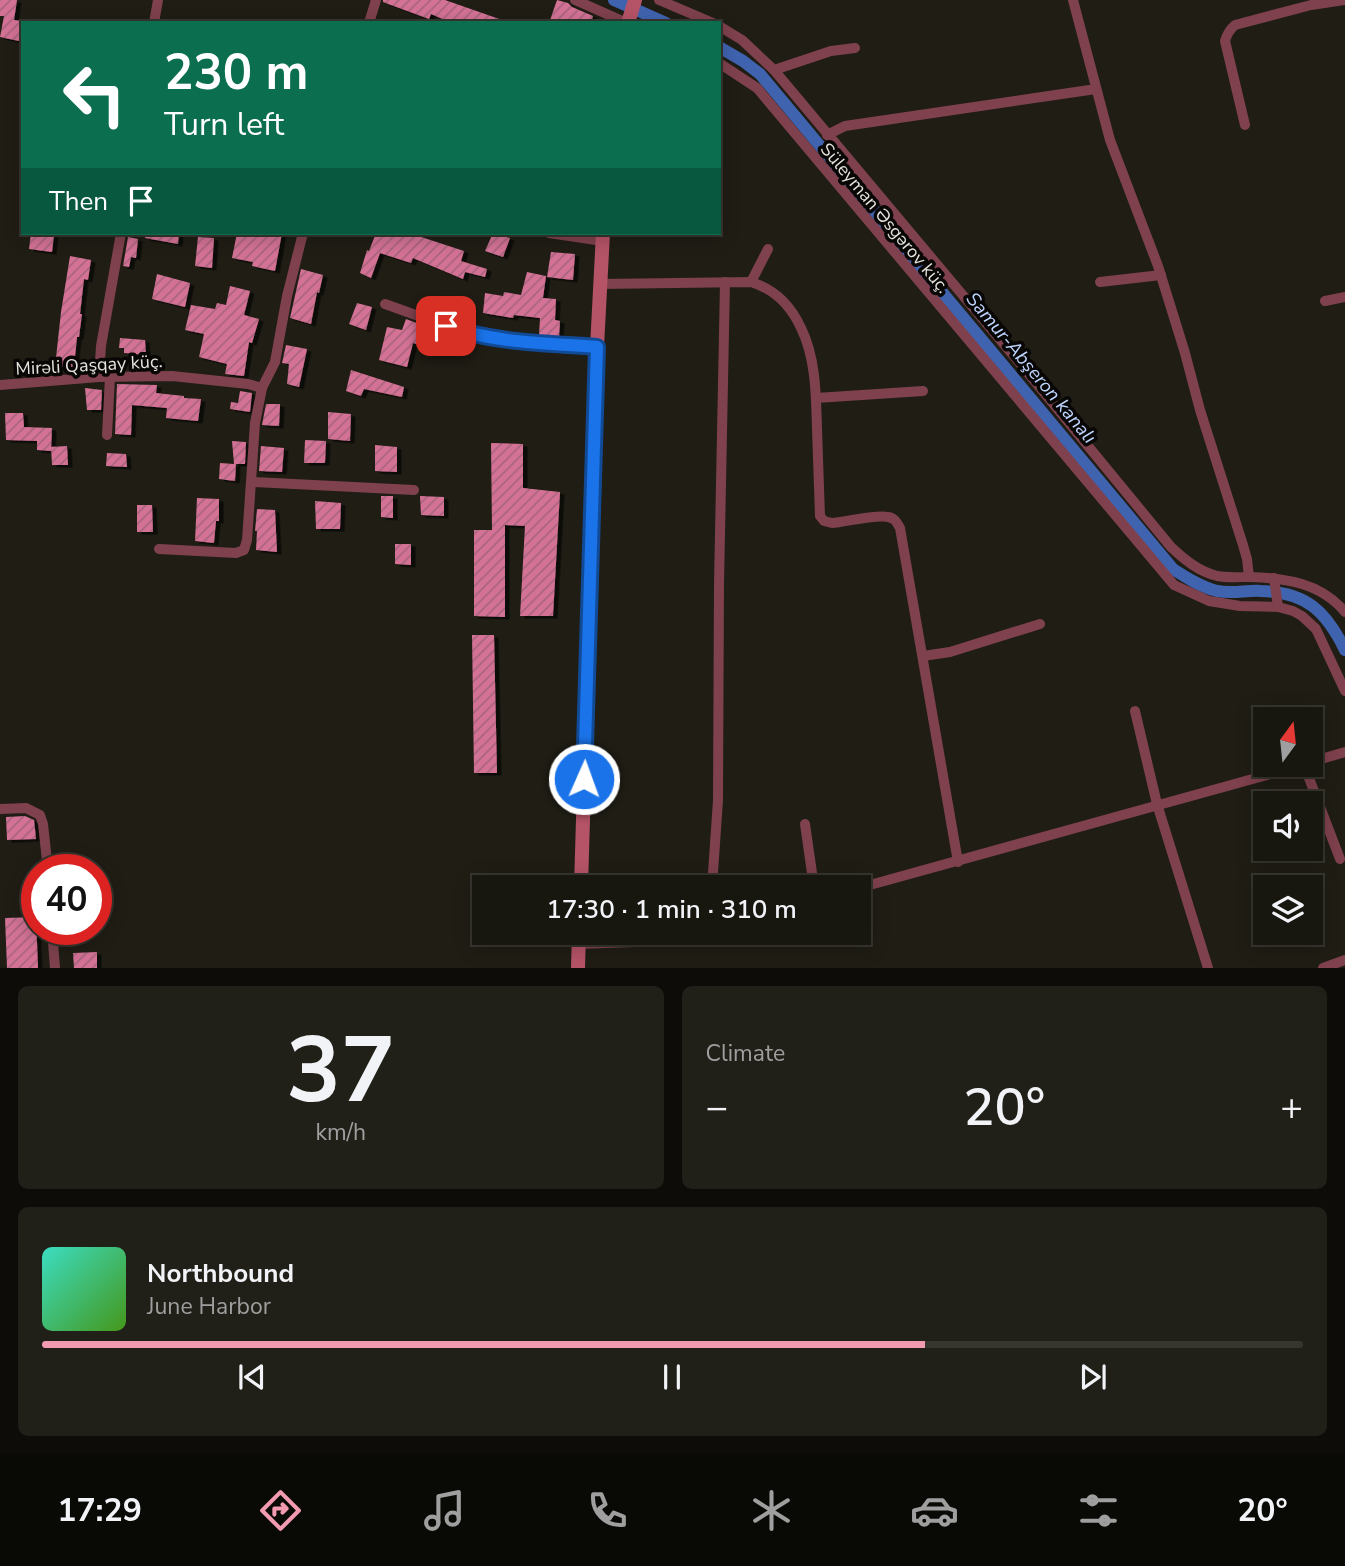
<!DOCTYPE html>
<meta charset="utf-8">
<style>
:root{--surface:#17160f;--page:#201f18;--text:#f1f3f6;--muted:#9e9f9e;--line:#36352f;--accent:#f29aaf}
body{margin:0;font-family:"Nunito Sans",sans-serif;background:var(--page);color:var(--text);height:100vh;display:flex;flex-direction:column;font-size:26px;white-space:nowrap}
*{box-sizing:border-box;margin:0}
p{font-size:23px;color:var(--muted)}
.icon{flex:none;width:38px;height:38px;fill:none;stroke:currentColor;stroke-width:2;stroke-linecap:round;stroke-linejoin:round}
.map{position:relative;height:968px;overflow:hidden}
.panel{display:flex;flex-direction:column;gap:18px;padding:18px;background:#0d0c08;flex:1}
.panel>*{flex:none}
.guide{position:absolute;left:21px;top:21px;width:700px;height:214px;border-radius:0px;box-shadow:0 4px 18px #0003,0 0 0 2px var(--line);background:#0b6e4f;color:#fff;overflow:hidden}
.needle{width:46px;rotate:15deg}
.buttons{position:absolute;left:1253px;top:707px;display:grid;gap:14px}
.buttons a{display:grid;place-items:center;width:70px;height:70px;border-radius:0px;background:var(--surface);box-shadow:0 4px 18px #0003,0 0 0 2px var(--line);font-size:35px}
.speed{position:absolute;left:21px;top:854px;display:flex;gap:14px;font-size:35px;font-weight:700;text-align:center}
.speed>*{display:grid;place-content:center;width:91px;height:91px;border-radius:50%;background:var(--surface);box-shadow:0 4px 18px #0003,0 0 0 2px var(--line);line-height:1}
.speed .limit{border:10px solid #d22;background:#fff;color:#111}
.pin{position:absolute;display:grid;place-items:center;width:60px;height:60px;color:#fff;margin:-30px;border-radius:14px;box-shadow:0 4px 10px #0006}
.me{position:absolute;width:77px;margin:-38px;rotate:2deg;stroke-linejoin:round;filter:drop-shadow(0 0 5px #0008)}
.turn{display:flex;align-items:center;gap:24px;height:147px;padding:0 28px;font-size:32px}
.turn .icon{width:91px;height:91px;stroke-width:2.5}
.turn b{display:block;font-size:49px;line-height:60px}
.then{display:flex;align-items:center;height:66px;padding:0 28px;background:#0003;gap:14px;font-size:26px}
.big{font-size:52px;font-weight:600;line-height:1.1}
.panel .tile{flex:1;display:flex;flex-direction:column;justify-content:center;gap:10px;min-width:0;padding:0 24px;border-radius:10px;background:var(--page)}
.panel .dial{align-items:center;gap:0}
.dial b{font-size:91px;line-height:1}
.song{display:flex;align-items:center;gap:21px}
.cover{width:84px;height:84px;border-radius:10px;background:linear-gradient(135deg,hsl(170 70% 55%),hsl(100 70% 35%))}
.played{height:7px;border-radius:4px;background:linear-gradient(90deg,var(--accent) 70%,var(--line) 70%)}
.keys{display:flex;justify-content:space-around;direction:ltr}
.heat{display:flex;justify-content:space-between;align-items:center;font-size:38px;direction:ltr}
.panel .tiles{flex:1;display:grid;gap:18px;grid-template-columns:1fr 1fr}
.tile:last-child{grid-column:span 2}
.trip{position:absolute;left:472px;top:875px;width:399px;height:70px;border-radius:0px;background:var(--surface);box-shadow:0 4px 18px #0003,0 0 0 2px var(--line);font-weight:600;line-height:70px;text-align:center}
.tab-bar{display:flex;height:112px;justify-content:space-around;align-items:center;background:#090906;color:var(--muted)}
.tab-bar .icon{width:49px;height:49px}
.tab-bar .on{color:var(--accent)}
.tab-bar b{font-size:32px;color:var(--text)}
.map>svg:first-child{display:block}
</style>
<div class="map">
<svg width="1345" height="968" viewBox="0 0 1345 968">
<defs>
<pattern id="building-hatch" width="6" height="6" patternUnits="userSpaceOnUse" patternTransform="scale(1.75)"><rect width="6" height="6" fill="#d47296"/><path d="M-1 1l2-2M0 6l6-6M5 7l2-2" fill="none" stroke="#a9647d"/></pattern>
<filter id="shadow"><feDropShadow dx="4.5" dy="2.5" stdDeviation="0" flood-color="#0009"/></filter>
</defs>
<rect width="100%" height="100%" fill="#1f1d14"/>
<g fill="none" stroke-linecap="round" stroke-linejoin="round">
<g stroke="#4063b0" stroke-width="12">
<path d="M614,0l52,23"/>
<path d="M719,47l24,14 17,13 413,495c14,9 28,18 44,22 15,3 30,-1 44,0 45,1 65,20 84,59"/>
</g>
</g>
<g fill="url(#building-hatch)" filter="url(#shadow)">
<path d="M0,0h17l-3,20 7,1 -2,20 -19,-4 4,-21h-4z"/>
<path d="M383,0h62l60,21v2h-53l-21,-9 -2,5 -46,-17z"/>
<path d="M557,0l11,3 4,4 21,9 -2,7h-42z"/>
<path d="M31,233l23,2 -2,17 -23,-3z"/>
<path d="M146,233h33l-1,11 -33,-6z"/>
<path d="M237,233h45l-7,38 -23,-5 1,-4 -21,-4z"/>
<path d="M376,233h33l55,18 -3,10 26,8 -2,8 -20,-5 -2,7 -50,-21 -2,5 -31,-10 -9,25 -11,-5 7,-23 2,1z"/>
<path d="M493,233l17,5 -7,19 -18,-6z"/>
<path d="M128,237l10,2 -2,19 -5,-1 -2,10 -6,-1z"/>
<path d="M198,237l16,1 -2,30 -17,-2z"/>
<path d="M551,252l24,2 -2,26 -26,-3z"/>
<path d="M70,256l21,4 -3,20 -4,-1 -4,35h2l-3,23h-2l-3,30h-19l6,-55z"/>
<path d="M301,269l22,6 -4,18 -2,-1 -6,32 -21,-6z"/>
<path d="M527,272l19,4 -3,22 13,1 -1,21 5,1 -1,16 -20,-2 1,-17 -26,-3 -1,3 -30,-5 2,-20 18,3 1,-4 17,3z"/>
<path d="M157,274l33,9 -5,24 -33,-8z"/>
<path d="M230,286l20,5 -6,24 15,4 -7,24 -3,-1 -5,34 -19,-2 2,-10 -28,-7 5,-23 -19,-4 6,-25 24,4 2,-6 9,2z"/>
<path d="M357,303l15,4 -6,23 -17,-6z"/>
<path d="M406,319l24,9 -4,19 -13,-4 -6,24 -28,-7 8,-33 15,3z"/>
<path d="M120,338l25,2 1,15 -22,-2v-5h-5z"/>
<path d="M286,345l21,4 -8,38 -12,-3 2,-20 -7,-1z"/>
<path d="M351,370l53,17 -2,10 -38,-8 -3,7 -15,-5z"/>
<path d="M117,384l40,1 -1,8 28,3v2l17,1 -3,22 -32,-3 1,-10 -35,-3 -1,30 -16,-1z"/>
<path d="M85,388l17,2 -1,20h-14z"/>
<path d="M240,391l12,2 -2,19 -20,-3 1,-7 7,1z"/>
<path d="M266,404h14l-1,22 -17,-1z"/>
<path d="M328,412l23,2 -1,27 -22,-2z"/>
<path d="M5,413h18l1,14 28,1 -1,23 -14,-1v-9l-31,-1z"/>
<path d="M305,440l21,1 -1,22h-21z"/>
<path d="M232,441l14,1 -1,22h-9l-1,17 -16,-2 1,-16 14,1z"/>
<path d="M491,443l32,1v44l37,4 -7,124h-33l5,-90 -20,-1v92l-31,-1v-86h18z"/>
<path d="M375,445l22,2v25l-22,-1z"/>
<path d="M67,446l1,19h-16l-1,-18z"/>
<path d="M261,446l23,2 -2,24 -23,-1z"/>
<path d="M107,453l19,1 1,13 -21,-1z"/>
<path d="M381,496h12v22l-12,-1z"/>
<path d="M420,496l24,1v19l-23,-1z"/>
<path d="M197,498l22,1v22h-3l-2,22 -19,-2z"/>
<path d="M315,501l26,2 -1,26h-24z"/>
<path d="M137,505h15l1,27h-16z"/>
<path d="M257,509l18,1 2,42 -21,-2 1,-19h-2z"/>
<path d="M395,544h16v21l-16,-1z"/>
<path d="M472,635h22l3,138h-23z"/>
<path d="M25,816l9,4 2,19 -29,1 -1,-23z"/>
<path d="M36,917l2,51h-31l-2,-50z"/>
<path d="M97,952v16h-23l-1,-15z"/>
</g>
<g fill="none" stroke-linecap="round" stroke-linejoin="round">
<g stroke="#7e414d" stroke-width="10">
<path d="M575,0l52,23"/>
<path d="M659,0l54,23"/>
<path d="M1073,0l37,140 48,126 27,87 15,57 43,135 4,14 2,18"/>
<path d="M154,23l4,-23"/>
<path d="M369,23l7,-23"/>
<path d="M719,26l23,14 32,30 254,303 143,174c14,13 27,24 46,29 11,2 22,1 33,1 36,1 71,6 95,35"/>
<path d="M719,63l38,25 417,497 35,16 31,5 38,1 15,4 9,5 14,13 29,62"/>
<path d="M774,70l57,-19 24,-3"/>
<path d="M1245,125l-20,-84c2,-7 4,-11 10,-16l76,-20 34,-5"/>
<path d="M827,135l18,-9 251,-37"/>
<path d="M549,233l54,8"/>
<path d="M751,282l17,-33"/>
<path d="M1100,282l61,-7"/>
<path d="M600,284l151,-2c23,7 40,24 50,46 15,30 15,68 16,101 1,29 2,58 3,87l4,5 8,2c13,-1 44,-9 56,-6 7,1 9,6 12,11l58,334"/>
<path d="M1325,301l20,-4"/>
<path d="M385,304l81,29 31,6 100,8"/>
<path d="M99,377l2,-31 20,-113"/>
<path d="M0,385l99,-8 73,-1 76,8 14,4"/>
<path d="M816,398l107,-7"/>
<path d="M107,435l3,-58"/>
<path d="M252,482l162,8"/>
<path d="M159,549l77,4 8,-3 3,-10 8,-117 7,-35 13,-26 12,-66 16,-63"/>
<path d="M1274,578l4,29"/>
<path d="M923,656l27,-4 90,-28"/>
<path d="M1135,711l22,93 51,164"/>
<path d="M1311,762l34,-10"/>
<path d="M1304,765l36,94"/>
<path d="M0,809l26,-1 14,7 3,9 5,46"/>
<path d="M805,824l9,63"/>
<path d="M712,887l6,-87 1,-216 6,-302"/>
<path d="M859,888c148,-40 296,-83 444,-123"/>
<path d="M52,929l3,39"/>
<path d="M579,944l55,-2 61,-9"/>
<path d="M1323,968l22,-8"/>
</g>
<g stroke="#b55367" stroke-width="14">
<path d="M628,23l7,-23"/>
<path d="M581,887l16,-540 6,-114"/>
<path d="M578,968l1,-35"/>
</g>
</g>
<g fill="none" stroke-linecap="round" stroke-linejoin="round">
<g stroke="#114b97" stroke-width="18">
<path id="route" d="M446,326c48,17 100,17 151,21l-13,432"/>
</g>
<use href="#route" stroke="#1a73e8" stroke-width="12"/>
</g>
<g text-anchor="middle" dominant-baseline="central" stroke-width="7" stroke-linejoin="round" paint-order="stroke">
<g font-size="18" fill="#e5e4de" stroke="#080705">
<text transform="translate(885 218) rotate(50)">Süleyman Əsgərov küç.</text>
<text transform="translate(89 365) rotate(-3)">Mirəli Qaşqay küç.</text>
</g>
<g font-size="19" font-style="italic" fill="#bfd5ff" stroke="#080705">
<text transform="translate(1031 368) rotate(50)">Samur-Abşeron kanalı</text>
</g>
</g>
</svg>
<div class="buttons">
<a><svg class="needle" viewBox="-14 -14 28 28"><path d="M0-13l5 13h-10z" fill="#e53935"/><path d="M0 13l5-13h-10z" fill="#9e9f9e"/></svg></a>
<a><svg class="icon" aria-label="sound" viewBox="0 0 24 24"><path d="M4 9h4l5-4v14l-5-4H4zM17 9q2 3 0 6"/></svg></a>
<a><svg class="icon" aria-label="layers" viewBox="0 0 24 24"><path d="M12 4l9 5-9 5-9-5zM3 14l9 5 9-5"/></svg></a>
</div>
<div class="speed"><div class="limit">40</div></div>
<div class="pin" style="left:446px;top:326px;background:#d93025"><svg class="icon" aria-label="arrive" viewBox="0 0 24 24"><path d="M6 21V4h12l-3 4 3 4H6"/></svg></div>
<svg class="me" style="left:584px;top:779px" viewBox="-20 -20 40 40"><circle r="17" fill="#1a73e8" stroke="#fff" stroke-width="3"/><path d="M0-11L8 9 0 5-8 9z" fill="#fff"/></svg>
<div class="trip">17:30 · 1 min · 310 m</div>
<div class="guide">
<div class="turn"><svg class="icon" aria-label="left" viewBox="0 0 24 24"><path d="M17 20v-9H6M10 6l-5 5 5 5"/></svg><div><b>230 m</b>Turn left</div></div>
<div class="then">Then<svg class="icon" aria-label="arrive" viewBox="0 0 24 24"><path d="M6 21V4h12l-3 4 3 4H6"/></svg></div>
</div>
</div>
<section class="panel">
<div class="tiles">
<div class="tile dial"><b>37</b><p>km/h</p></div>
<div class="tile"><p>Climate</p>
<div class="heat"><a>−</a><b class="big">20°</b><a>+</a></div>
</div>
<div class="tile">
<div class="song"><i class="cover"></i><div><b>Northbound</b><p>June Harbor</p></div></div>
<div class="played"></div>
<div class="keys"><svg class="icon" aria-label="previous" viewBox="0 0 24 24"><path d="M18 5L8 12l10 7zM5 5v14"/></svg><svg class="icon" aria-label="pause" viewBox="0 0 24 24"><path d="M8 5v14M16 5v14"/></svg><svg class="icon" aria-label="next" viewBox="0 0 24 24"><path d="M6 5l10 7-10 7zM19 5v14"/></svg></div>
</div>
</div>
</section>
<nav class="tab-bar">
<b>17:29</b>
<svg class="icon on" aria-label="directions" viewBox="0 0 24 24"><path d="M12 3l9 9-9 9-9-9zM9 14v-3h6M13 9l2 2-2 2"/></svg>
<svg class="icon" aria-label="music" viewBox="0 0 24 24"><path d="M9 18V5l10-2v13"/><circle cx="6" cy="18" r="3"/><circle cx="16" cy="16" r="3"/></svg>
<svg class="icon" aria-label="phone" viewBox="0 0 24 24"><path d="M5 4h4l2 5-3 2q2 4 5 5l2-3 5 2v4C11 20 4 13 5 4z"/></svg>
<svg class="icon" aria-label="climate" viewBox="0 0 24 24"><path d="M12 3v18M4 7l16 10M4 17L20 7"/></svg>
<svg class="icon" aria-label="car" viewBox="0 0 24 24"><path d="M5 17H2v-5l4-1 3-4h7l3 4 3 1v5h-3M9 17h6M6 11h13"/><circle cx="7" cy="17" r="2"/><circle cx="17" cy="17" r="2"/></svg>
<svg class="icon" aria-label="filters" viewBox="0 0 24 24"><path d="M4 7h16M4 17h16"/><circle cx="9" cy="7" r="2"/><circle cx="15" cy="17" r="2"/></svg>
<b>20°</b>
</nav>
